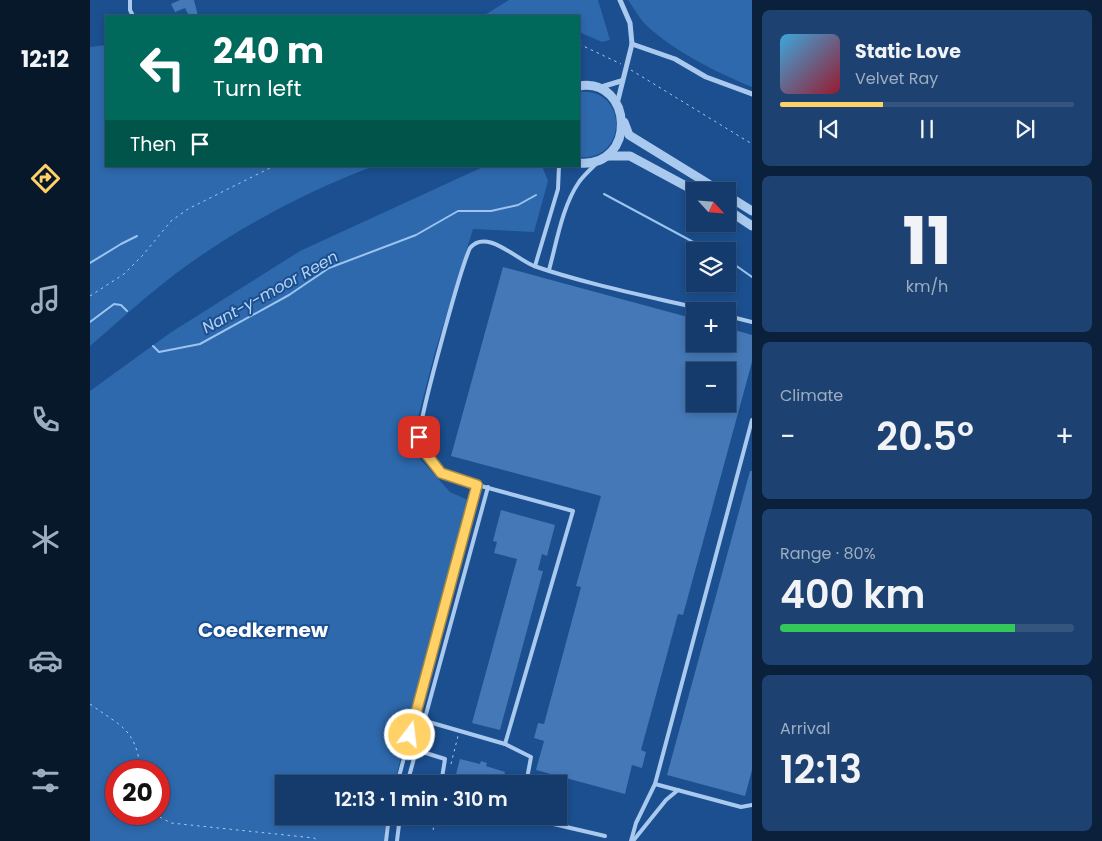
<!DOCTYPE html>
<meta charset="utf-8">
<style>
:root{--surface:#143b6b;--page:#1d4271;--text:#f1f3f6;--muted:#9dadc1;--line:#33557e;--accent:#ffd166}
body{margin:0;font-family:Poppins,sans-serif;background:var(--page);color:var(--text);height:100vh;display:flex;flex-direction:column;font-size:19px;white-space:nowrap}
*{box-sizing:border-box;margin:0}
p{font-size:16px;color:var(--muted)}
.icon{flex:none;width:28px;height:28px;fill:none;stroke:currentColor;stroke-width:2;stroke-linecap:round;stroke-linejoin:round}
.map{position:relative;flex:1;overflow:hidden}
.drawer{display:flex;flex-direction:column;gap:10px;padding:10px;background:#0b203b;width:350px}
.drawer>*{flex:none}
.banner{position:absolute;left:15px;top:15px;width:475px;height:152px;border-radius:0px;box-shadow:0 2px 8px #0003,0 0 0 1px var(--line);background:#00695c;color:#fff;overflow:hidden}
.needle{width:32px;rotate:116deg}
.tools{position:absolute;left:596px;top:182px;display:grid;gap:10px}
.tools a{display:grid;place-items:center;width:50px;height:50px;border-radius:0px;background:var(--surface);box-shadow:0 2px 8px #0003,0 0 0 1px var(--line);font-size:25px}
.speed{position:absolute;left:15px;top:760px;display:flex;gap:10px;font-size:25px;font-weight:700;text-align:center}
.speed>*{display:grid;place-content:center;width:65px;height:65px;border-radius:50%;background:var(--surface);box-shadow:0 2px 8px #0003,0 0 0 1px var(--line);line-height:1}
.speed .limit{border:8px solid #d22;background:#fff;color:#111}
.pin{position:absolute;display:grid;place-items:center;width:42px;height:42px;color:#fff;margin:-21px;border-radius:10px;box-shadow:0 2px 8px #0006}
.me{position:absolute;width:55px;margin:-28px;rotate:15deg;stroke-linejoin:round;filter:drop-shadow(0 0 4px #0008)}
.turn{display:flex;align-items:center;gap:18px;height:105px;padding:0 25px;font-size:22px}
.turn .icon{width:65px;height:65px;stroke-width:2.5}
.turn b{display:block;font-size:35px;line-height:42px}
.then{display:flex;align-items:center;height:48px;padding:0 25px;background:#0003;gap:10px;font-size:19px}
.big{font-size:38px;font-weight:600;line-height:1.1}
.drawer .card{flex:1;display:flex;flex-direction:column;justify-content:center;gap:8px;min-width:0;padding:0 18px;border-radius:8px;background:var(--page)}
.drawer .dial{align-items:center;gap:0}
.dial b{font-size:65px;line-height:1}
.song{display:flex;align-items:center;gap:15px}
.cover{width:60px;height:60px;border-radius:8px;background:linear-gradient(135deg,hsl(200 70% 55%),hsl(350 70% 35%))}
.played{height:5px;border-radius:2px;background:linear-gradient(90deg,var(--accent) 35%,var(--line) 35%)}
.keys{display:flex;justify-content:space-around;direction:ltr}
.heat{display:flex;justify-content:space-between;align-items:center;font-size:28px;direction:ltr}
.charge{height:8px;border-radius:4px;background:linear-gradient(90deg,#34c759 80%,var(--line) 0)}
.trip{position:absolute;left:185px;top:775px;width:292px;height:50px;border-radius:0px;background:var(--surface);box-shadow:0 2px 8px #0003,0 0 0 1px var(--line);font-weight:600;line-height:50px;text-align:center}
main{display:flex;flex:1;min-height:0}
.dock{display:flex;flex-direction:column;width:90px;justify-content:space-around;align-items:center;background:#08182b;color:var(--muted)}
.dock .icon{width:35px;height:35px}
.dock .active{color:var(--accent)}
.dock b{font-size:22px;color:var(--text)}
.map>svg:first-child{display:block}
</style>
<main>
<nav class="dock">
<b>12:12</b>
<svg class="icon active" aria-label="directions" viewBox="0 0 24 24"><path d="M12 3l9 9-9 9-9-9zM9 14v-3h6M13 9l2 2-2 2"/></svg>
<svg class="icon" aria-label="music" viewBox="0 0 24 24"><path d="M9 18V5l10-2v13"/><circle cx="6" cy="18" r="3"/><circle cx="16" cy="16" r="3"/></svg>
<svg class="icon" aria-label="phone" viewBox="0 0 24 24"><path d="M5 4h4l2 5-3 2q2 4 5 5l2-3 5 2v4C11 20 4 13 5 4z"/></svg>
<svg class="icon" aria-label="climate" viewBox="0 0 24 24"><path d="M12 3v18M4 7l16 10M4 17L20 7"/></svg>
<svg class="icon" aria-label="car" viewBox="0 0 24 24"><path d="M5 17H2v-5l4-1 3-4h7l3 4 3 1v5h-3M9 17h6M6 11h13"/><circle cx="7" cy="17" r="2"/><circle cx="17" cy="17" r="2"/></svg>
<svg class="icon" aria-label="filters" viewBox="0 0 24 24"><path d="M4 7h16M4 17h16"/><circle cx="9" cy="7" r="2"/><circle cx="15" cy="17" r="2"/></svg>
</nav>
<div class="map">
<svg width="662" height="841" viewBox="0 0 662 841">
<rect width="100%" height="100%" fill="#1b4f8f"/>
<g fill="#2e69ad" fill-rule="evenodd">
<path d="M419,0h89l12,40 -8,2 -23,-10v-16h-96z"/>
<path d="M538,0h124v87c-36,-15 -77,-35 -106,-62 -7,-7 -12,-17 -18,-25z"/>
<path d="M16,45v121h268c-69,26 -141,64 -200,109 -29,22 -56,47 -84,71v-299z"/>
<path d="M489,92c50,-5 49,70 0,65z"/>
<path d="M395,166h57l6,15 -14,51 -61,-3 -38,123 -25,96 40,44 18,8 -74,284h-110v32h102l-2,25h-294v-450l80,-58 130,-82zM69,771v43h-43v-43z"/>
</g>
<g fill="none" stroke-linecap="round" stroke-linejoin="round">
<g stroke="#9cc4f0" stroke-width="2">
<path d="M514,194l106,57"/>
<path d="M638,260l24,17"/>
<path d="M0,263l31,-19 16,-8"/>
<path d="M0,322l24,-18 7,1 6,6"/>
<path d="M63,346l6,6 41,-8 89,-49 40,-27 87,-33 42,-24h33l27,-6 18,-10"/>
</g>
</g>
<g fill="#4478b7" fill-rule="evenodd">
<path d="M90,0h14l4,16h-9l-4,-8 -10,4 -4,-8z"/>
<path d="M413,267l192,52v25h33v-16l24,7v27l-69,253 -5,-1 -37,136 5,2 -4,16 -10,-3 -7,29 -89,-24 8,-29 -10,-3 4,-15 6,1 37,-137 -5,-1 25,-90 -150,-40zM605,371h33v33h-33z"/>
<path d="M660,471h2v299l-7,26 -78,-21z"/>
<path d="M411,510l54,15 -8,31 -5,-2 -4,16 5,1 -43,159 -28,-7 45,-164 -23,-6 3,-11 -4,-1z"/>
<path d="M370,759l20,5 1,-3 6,2 -1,3 19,6 -3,12h-46l2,-5 -3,-1z"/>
</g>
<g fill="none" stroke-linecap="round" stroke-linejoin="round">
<g stroke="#a9c9ee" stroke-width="1" stroke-dasharray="2.5 4" stroke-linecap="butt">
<path d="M489,44l42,20"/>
<path d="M541,70l121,74"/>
<path d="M0,296l34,-22 19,-19 28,-34 17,-12 86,-43"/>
<path d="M0,704c33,24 45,24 51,67"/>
<path d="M361,764l7,-28"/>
<path d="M64,814l17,9 143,15 5,3"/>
<path d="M343,830l4,-14"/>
</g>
<g stroke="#a9c9ee" stroke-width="4">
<path d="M40,0v10l3,6"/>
<path d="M445,266l23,-77 1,-23"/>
<path d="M459,270c8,-29 13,-63 30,-88 5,-7 13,-14 19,-20"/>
<path d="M638,316l24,6"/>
<path d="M325,718l90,26 68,-233 -125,-34c-11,-6 -26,-21 -29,-35 -3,-14 42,-175 51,-194 16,-20 46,11 64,18 55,19 118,31 176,45"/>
<path d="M415,744l26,13 -5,27"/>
<path d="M326,750l29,9 -4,25"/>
<path d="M307,784l80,-299"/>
<path d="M317,784l81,-297"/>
<path d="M565,784l86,23 11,-2"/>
<path d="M429,816l86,20"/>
<path d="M296,841l3,-25"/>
<path d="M307,841l3,-25"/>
<path d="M541,841l5,-18 19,-39 97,-364"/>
<path d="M543,841l33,-41 12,-10"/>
</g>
<g stroke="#a9c9ee" stroke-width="5">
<path d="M542,44l43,15 31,18 46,17"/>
<path d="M508,88l23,-7"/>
<path d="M527,104l15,-60 -2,-21 -10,-23"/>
</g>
<g stroke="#a9c9ee" stroke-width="9">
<path d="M489,86c54,-9 59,82 0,77"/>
<path d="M534,122l5,13 91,56"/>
<path d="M517,156h23l65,35"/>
<path d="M638,196l24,15"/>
<path d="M638,210l24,16"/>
</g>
</g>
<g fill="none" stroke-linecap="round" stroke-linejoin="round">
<g stroke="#a68842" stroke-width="12">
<path id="route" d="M320,735l67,-250 -36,-12 -21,-27 -1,-9"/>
</g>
<use href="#route" stroke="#ffd166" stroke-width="9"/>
</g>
<g text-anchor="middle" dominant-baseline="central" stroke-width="4" stroke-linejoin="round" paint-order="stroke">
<g font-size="16" font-style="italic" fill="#b5d3f5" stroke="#1b4f8f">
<text transform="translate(180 292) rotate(-29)">Nant-y-moor Reen</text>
</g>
<g font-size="20" font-weight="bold" fill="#fff" stroke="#1b4f8f">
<text x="173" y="630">Coedkernew</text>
</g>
</g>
</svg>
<div class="tools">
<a><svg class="needle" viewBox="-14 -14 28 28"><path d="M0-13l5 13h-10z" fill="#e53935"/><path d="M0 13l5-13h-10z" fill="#9dadc1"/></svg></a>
<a><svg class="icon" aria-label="layers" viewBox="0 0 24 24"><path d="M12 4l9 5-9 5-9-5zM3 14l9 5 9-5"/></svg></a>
<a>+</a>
<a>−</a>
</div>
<div class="speed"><div class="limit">20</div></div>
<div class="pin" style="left:329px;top:437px;background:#d93025"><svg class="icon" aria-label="arrive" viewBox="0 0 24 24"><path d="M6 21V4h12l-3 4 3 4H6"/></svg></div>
<svg class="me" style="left:320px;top:735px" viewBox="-20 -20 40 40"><circle r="17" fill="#ffd166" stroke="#fff" stroke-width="3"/><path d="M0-11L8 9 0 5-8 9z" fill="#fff"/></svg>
<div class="trip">12:13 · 1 min · 310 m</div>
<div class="banner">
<div class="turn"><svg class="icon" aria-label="left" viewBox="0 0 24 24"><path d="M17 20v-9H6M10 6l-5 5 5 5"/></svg><div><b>240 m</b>Turn left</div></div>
<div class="then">Then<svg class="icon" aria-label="arrive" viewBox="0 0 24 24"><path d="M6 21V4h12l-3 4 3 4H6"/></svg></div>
</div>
</div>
<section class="drawer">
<div class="card">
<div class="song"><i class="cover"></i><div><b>Static Love</b><p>Velvet Ray</p></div></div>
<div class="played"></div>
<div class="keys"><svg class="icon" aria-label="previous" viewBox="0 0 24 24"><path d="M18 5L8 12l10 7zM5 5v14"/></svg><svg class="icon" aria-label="pause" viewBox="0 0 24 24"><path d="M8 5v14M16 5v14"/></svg><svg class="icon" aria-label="next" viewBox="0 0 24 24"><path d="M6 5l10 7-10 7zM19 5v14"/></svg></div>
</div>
<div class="card dial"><b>11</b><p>km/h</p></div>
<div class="card"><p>Climate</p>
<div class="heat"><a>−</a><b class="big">20.5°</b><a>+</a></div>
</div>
<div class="card"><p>Range · 80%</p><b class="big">400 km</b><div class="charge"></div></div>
<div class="card"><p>Arrival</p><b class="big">12:13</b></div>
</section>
</main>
